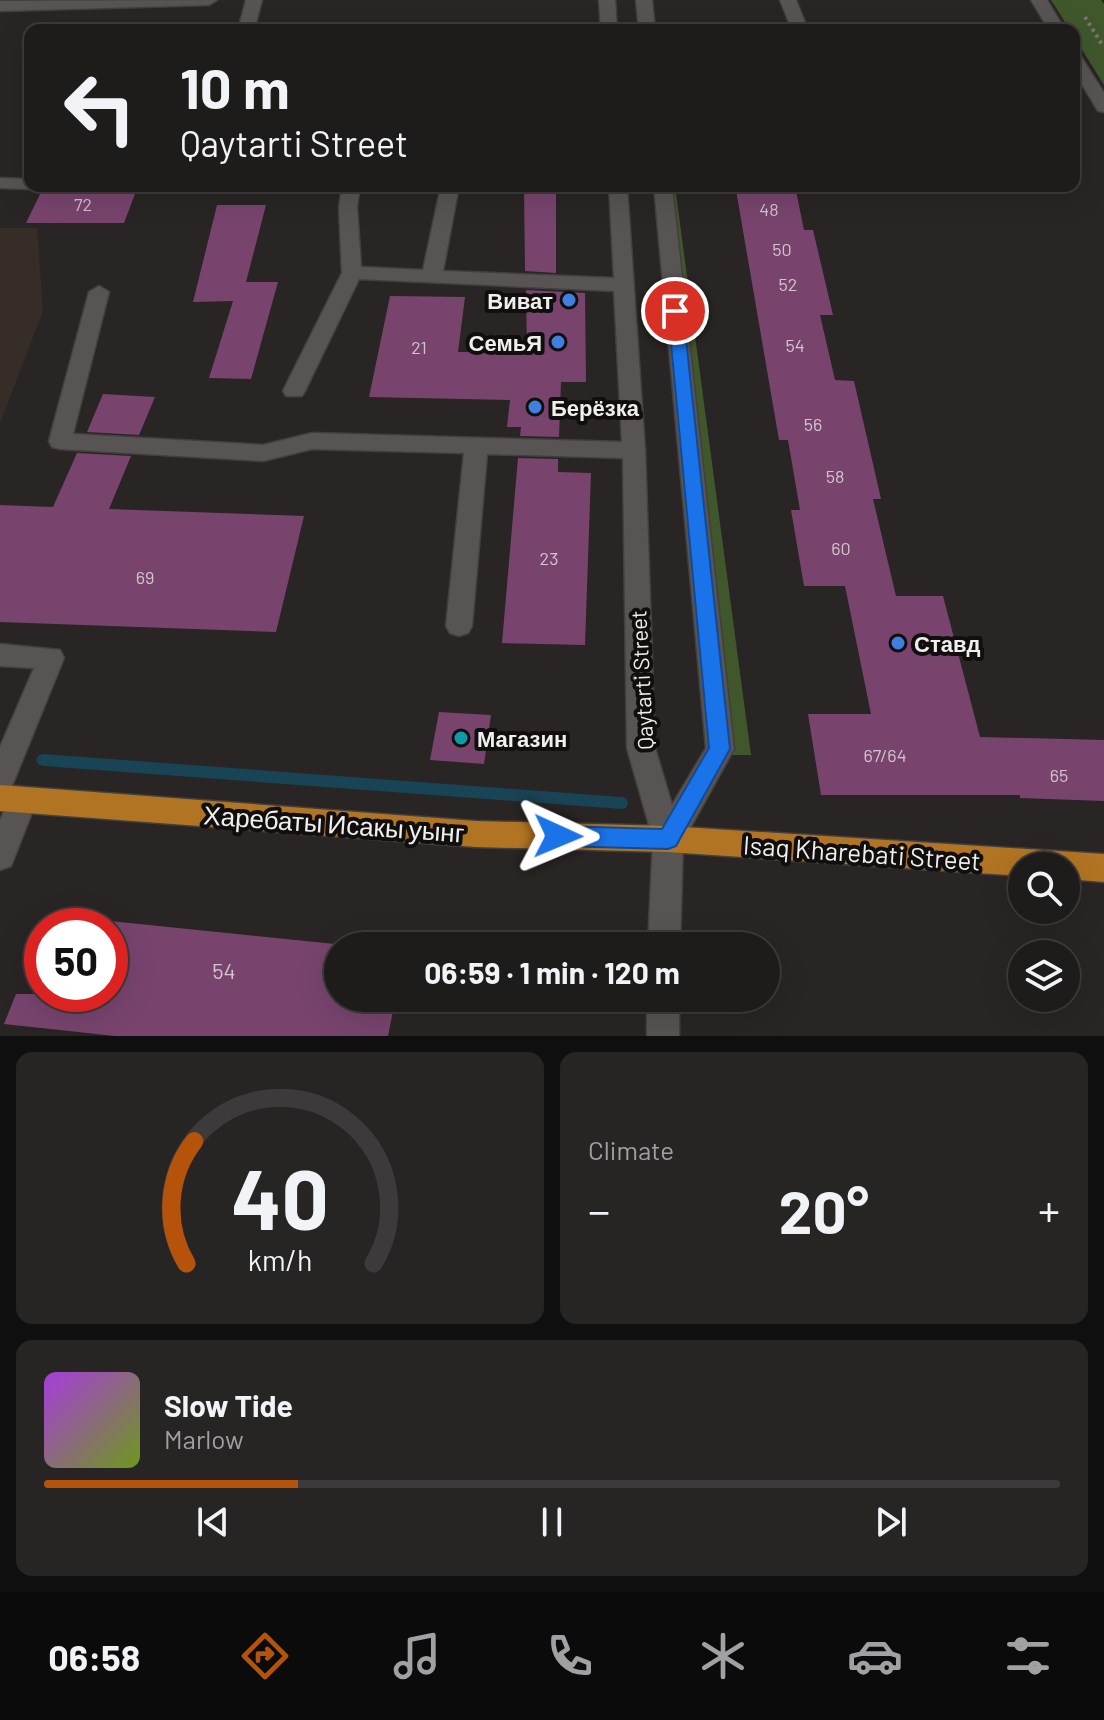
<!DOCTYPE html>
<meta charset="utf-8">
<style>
:root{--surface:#1e1c1b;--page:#262524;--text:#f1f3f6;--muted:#a1a1a3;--line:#3c3a3a;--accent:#b45309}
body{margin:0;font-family:Barlow,sans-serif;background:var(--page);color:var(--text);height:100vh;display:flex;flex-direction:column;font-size:30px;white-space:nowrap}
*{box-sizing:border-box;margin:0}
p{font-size:26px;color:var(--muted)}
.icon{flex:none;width:44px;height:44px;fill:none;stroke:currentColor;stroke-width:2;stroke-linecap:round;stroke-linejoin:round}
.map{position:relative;height:1036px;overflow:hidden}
.drawer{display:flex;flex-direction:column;gap:16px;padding:16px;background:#100f0f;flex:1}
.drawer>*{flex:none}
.hud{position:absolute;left:24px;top:24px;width:1056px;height:168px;border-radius:16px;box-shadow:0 8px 32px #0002,0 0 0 2px var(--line);background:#1e1c1b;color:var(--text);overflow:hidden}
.controls{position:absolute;left:1008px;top:852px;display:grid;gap:16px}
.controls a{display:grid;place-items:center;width:72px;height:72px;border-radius:50%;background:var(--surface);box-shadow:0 8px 32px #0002,0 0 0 2px var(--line);font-size:40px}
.speed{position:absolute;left:24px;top:908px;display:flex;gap:16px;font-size:40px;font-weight:700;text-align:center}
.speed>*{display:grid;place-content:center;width:104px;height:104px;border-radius:50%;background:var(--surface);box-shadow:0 8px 32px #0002,0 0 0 2px var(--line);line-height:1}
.speed .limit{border:12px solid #d22;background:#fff;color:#111}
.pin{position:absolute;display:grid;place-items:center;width:68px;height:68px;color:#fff;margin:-34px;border:4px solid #fff;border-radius:50%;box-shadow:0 2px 8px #0007}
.me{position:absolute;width:88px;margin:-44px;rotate:91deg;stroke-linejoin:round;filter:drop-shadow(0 0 6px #0008)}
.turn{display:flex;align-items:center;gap:28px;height:168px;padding:0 24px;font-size:36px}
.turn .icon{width:104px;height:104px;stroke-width:2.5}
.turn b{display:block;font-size:56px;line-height:68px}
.big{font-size:60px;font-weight:700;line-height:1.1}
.drawer .widget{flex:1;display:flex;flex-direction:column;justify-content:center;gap:12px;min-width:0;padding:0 28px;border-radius:16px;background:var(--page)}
.drawer .dial{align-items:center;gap:0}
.dial svg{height:208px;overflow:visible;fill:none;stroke:var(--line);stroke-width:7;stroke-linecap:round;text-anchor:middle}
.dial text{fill:var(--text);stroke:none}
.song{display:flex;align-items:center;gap:24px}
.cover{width:96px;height:96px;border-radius:12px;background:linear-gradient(135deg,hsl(280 70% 55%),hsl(80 70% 35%))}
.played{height:8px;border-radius:4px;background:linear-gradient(90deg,var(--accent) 25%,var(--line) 25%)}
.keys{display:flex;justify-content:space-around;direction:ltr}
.heat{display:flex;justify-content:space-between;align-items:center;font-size:44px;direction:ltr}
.drawer .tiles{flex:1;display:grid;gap:16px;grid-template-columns:1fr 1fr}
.widget:last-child{grid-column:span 2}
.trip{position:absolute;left:324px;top:932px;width:456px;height:80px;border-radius:40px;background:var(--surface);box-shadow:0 8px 32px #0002,0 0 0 2px var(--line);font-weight:700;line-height:80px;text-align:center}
.tab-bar{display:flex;height:128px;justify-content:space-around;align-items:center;background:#0c0b0b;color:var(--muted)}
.tab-bar .icon{width:56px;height:56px}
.tab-bar .on{color:var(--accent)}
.tab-bar b{font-size:36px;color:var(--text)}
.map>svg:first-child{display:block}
</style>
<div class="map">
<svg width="1104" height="1036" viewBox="0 0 1104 1036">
<rect width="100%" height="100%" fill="#282524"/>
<path fill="#362d29" d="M0,228h37l6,83 -43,112z"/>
<g fill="#40572c">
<path d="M1051,0h50l3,4v81l-30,-48v-7h-4z"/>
<path d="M664,186h11l76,569h-19z"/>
</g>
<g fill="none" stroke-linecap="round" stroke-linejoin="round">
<path fill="#194455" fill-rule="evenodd" d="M43,754l578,43 5,1 2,5 -2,5 -5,1 -578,-43 -5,-2 -2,-4 2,-4z"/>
</g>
<g fill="#78446e">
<path d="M44,186h94l-14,37h-98z"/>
<path d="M524,186h32v87l-31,-2z"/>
<path d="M736,190l60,1 8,39h9l20,85h-13l15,65 19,1 27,118h-8l23,97h47l37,141 124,3v61l-84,-3v-3h-199l-13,-81h63l-26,-128h-41l-13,-76h9l-12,-70h-9z"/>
<path d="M217,205h49l-20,77h32l-27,97 -42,-1 24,-77 -40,1z"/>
<path d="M526,290l59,3 1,89h-25l-2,55 -39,-1 1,-9h-14l3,-27 -141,-3 21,-101 75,1 -7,55h69z"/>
<path d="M103,394l52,3 -16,38 -52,-3z"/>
<path d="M77,453l54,3 -22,53 195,7 -28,116 -276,-10v-117l53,2z"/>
<path d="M518,458l40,1v13l33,1 -6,172 -83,-2z"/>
<path d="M439,712l52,3 -7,49 -54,-4z"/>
<path d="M110,921l244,25h-16v52h139l-1,6 -81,-3 -7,35h-273l-111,-12 12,-30h94z"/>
</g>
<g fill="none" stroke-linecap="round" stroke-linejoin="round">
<g stroke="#42403e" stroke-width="3">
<g id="minor">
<path d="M217,0l-8,5 -209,6v-10z"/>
<path d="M246,0h16l-8,30h-16z"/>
<path d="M599,0h16l2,30h-16z"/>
<path d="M636,0h16l3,30h-16z"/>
<path d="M780,0h16l12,30h-16z"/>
<path d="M1031,0h16l18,30h-16z"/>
<path d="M1074,53l6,2 24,38v19l-6,-1 -24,-40z"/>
<path d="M0,178l29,1 1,7h7l-8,3 -29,-1z"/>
<path d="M342,186h18l-3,21 4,60 62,3 18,-84h18l-16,85 171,7 -5,-92h18l18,264 10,298 17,57 34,-57 -52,-562h18l62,563 -51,92 -3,105h-32l5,-107 -26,-91 -4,-290 -136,-4 -15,172 -4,7 -9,3 -9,-3 -4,-7 18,-173 -152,-4 -49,12 -203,-12 -8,-2 -3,-6 40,-149 10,-6 10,6 -36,142 190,11 49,-12 310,9 -8,-151 -255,-12 -54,112 -3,5h-16l-3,-5 59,-118 -3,-66z"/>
<path d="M0,644l60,6 4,8 -50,123 -4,9 -10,3v-46l34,-79 -34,-2z"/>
<path d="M23,787l10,4 4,9 -26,66 -11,4v-50l13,-29z"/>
<rect x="647" y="998" width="32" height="38"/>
</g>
</g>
<g stroke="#42403e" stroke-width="3">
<path id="major" d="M0,785l476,36 192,5 436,28v28l-38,-3v-13h-44v10l-354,-24 -192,-5 -476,-36z"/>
</g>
<path stroke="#777574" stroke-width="4" stroke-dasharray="3 4" stroke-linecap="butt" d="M1085,17l18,29"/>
<use href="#minor" fill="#585453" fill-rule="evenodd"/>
<use href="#major" fill="#b17423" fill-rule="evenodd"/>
</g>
<path fill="#1a73e8" stroke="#114b97" stroke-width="2" d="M675,306l8,5 47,438 -54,97 -8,3 -110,-3 -8,-3 -3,-7 3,-7 8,-3 104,3 47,-81 -41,-437z"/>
<g fill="#3f7fe0" stroke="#100f0e" stroke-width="3">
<circle cx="569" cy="300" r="8"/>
<circle cx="558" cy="342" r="8"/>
<circle cx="535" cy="407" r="8"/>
<circle cx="898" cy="643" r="8"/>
</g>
<circle fill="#0f9aa8" stroke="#100f0e" stroke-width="3" cx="461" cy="738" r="8"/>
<g text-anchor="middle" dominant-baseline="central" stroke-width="8" stroke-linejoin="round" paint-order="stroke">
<g font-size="18" fill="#d3c4ce">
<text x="83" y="204">72</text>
<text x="769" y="209">48</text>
<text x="782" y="249">50</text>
<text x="788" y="284">52</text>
<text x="795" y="345">54</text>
<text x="419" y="347">21</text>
<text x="813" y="424">56</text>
<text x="835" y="476">58</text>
<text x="841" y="548">60</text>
<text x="549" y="558">23</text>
<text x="145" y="577">69</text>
<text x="885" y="755">67/64</text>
<text x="1059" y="775">65</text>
</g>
<g font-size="22" font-weight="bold" fill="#f1efee" stroke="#100f0e" text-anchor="start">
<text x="553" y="300" text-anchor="end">Виват</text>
<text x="542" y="342" text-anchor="end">СемьЯ</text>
<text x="551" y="407">Берёзка</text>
<text x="914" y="643">Ставд</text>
<text x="477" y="738">Магазин</text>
</g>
<g font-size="22" fill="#f1efee" stroke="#100f0e">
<text transform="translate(641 680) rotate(-93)">Qaytarti Street</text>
</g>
<g font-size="22" fill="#d3c4ce">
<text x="224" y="970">54</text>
</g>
<g font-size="26" fill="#f1efee" stroke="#100f0e">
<text transform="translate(334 823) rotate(4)">Харебаты Исакы уынг</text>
<text transform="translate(862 852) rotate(4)">Isaq Kharebati Street</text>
</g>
</g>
</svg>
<div class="controls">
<a><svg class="icon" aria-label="search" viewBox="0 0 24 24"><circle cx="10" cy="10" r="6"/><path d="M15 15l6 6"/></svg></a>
<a><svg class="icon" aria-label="layers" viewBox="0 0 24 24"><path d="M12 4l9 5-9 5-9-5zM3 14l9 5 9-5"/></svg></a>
</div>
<div class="speed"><div class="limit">50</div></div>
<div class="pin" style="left:675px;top:311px;background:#d93025"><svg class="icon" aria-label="arrive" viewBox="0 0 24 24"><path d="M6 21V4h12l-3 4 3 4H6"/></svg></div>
<svg class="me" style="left:558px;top:836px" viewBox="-20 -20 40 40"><path d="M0-17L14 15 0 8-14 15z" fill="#1a73e8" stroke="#fff" stroke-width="4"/></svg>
<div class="trip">06:59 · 1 min · 120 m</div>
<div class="hud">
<div class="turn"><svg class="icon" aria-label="left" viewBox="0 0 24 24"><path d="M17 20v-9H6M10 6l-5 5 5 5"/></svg><div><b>10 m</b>Qaytarti Street</div></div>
</div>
</div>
<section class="drawer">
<div class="tiles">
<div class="widget dial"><svg viewBox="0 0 100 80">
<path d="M14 69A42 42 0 1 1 86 69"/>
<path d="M14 69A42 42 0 0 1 17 22" stroke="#b45309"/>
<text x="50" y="56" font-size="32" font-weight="700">40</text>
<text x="50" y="72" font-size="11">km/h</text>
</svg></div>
<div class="widget"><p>Climate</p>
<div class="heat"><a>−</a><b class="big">20°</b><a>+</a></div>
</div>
<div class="widget">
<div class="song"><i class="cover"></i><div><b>Slow Tide</b><p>Marlow</p></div></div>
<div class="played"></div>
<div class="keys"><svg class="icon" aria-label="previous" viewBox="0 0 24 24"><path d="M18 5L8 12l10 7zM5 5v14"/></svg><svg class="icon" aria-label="pause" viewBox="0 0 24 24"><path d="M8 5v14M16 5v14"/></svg><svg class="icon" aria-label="next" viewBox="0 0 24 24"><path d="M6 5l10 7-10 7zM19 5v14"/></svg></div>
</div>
</div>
</section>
<nav class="tab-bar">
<b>06:58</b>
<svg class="icon on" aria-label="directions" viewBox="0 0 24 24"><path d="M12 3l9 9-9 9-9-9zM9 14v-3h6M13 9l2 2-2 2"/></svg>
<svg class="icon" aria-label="music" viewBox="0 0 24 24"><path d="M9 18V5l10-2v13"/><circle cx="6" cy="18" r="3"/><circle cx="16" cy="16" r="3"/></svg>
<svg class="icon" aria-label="phone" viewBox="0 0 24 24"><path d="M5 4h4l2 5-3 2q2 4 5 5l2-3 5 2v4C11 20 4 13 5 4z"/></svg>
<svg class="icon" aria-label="climate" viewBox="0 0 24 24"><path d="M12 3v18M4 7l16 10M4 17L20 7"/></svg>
<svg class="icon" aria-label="car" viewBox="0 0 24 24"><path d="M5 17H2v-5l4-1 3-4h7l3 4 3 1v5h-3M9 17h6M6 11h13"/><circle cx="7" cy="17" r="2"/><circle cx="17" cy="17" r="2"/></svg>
<svg class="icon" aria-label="filters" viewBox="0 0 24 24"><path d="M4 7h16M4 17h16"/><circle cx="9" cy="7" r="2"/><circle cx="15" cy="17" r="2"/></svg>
</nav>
